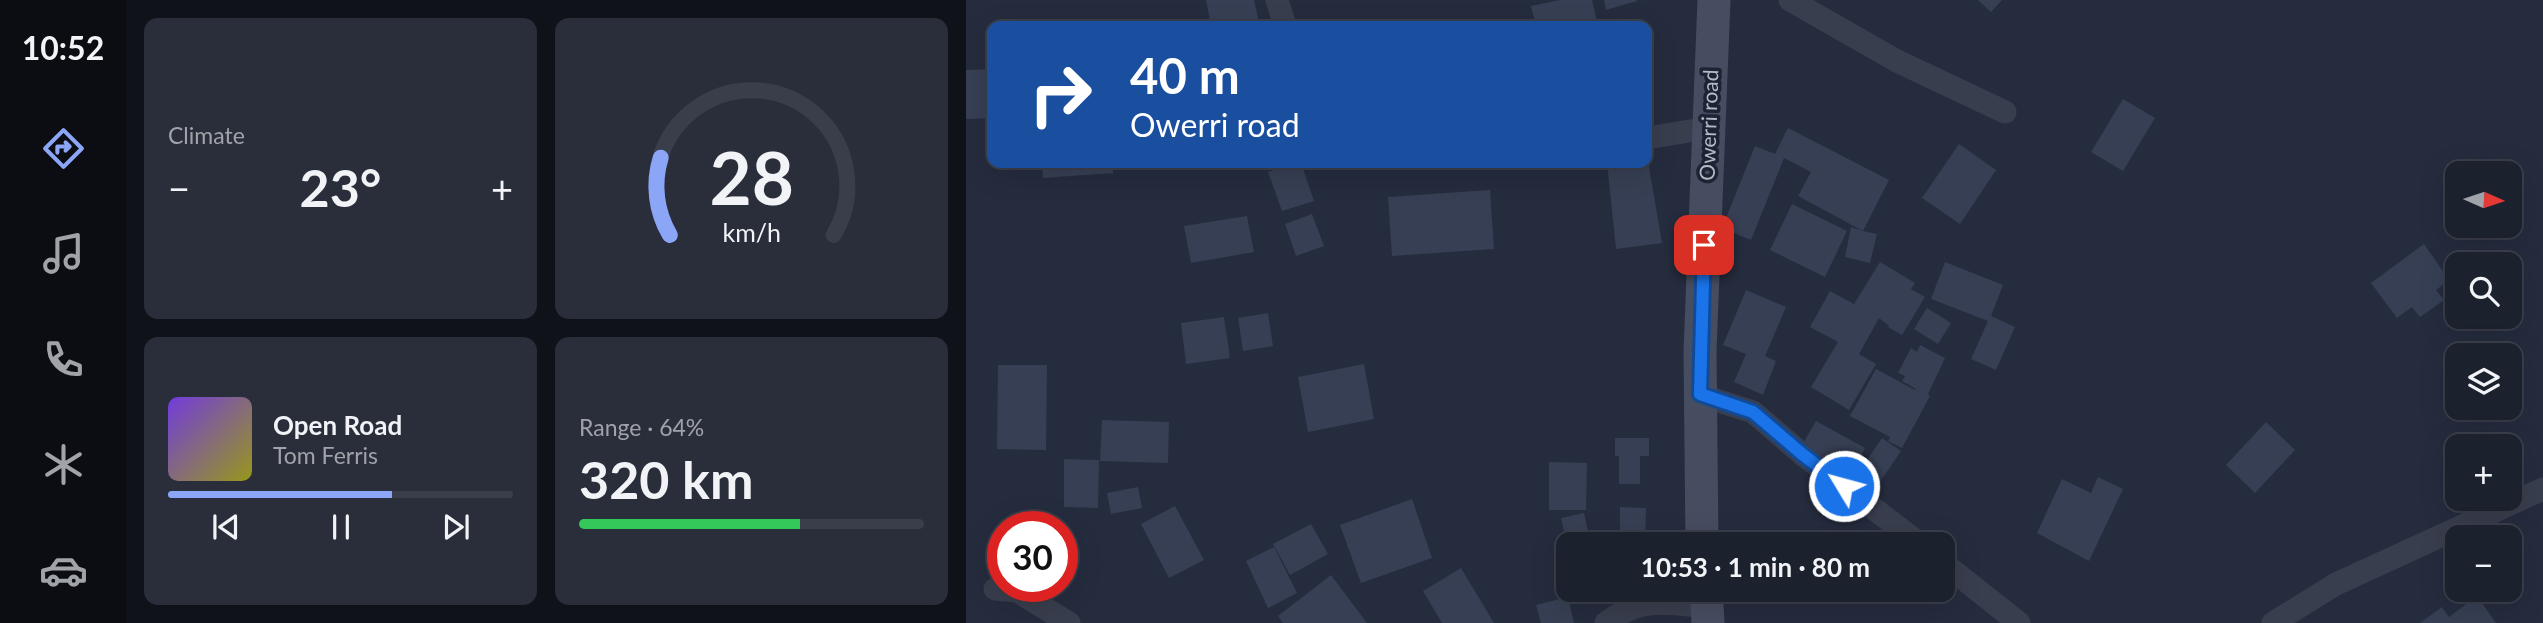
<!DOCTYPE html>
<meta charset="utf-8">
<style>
:root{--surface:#1c212e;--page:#292e3a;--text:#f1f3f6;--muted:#a0a3aa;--line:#3a3e4a;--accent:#8ca6f7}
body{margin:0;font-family:Lato,sans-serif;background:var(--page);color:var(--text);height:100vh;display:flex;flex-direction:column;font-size:26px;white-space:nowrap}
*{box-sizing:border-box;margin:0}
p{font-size:23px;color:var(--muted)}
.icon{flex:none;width:38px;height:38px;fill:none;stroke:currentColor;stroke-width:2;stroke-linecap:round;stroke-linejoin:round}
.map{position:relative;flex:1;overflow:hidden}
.drawer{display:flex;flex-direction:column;gap:18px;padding:18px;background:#0f1219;width:840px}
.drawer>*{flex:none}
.hud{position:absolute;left:21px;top:21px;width:665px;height:147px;border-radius:14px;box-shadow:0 7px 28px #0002,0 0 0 2px var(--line);background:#1a4fa0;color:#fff;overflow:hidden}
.needle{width:46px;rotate:93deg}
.buttons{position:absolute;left:1479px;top:161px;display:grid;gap:14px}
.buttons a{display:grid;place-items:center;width:77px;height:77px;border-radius:14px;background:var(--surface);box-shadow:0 7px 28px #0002,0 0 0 2px var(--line);font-size:35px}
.speed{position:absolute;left:21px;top:511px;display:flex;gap:14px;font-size:35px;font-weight:700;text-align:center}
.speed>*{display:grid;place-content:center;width:91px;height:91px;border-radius:50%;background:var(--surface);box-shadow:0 7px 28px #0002,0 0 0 2px var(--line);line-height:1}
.speed .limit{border:10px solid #d22;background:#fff;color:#111}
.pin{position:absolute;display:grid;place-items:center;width:60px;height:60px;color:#fff;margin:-30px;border-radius:14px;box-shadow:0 4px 10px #0006}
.me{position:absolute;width:77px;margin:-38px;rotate:307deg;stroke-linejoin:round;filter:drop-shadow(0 0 5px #0008)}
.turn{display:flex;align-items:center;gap:24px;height:147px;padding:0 28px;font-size:32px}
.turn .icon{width:91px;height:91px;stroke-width:2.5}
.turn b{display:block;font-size:49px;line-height:60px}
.big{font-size:52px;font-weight:700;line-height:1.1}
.drawer .tile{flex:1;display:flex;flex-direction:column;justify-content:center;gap:10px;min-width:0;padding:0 24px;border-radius:14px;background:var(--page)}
.drawer .dial{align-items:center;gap:0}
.dial svg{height:182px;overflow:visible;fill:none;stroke:var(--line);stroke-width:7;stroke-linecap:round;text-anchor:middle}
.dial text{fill:var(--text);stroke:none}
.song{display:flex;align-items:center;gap:21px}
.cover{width:84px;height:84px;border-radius:10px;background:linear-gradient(135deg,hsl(260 70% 55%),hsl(60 70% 35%))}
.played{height:7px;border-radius:4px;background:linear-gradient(90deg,var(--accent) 65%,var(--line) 65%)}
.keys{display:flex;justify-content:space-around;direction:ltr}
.heat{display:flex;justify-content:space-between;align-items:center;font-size:38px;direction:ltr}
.charge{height:10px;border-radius:5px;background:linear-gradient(90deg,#34c759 64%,var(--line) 0)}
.drawer .tiles{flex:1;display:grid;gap:18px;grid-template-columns:repeat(2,1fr)}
.trip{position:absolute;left:590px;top:532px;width:399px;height:70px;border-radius:14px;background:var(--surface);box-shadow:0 7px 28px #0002,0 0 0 2px var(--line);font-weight:700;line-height:70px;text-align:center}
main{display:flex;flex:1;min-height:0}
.menu{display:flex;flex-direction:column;width:126px;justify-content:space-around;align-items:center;background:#0b0d12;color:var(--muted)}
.menu .icon{width:49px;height:49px}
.menu .active{color:var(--accent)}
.menu b{font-size:32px;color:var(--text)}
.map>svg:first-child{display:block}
</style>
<main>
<nav class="menu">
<b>10:52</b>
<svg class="icon active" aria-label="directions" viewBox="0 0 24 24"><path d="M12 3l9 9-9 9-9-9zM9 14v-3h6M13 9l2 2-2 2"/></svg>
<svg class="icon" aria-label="music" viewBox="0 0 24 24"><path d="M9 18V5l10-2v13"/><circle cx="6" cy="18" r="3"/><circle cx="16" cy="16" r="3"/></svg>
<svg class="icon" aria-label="phone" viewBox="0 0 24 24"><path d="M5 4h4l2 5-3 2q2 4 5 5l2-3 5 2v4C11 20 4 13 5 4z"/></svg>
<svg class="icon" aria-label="climate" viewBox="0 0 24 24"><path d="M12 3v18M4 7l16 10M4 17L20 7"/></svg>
<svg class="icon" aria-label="car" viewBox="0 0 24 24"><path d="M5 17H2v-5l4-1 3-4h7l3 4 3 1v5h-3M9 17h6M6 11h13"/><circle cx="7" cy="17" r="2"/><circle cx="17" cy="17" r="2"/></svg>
</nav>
<section class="drawer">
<div class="tiles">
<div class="tile"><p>Climate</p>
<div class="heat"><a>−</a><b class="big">23°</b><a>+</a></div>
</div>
<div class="tile dial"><svg viewBox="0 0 100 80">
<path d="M14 69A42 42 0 1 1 86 69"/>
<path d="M14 69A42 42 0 0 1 10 35" stroke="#8ca6f7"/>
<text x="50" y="56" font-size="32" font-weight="700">28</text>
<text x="50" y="72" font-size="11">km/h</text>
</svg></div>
<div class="tile">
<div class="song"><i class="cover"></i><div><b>Open Road</b><p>Tom Ferris</p></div></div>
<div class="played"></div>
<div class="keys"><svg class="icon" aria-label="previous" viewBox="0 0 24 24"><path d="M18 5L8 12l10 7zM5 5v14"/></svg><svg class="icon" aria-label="pause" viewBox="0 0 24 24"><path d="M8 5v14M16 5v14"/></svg><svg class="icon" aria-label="next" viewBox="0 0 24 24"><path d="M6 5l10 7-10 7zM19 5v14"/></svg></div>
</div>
<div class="tile"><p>Range · 64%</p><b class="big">320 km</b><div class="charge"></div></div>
</div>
</section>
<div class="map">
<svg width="1577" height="623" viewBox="0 0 1577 623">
<rect width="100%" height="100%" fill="#252c3e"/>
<g fill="#373f54">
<path d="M240,0h48l6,26h-49z"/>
<path d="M594,0h32l6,26h-62l-5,-20z"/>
<path d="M638,0h32l1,1 -31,9z"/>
<path d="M1012,0h24l-11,12z"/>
<path d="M26,69v49l-26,1v-49z"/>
<path d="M1157,99l32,19 -32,53 -32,-19z"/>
<path d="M822,128l101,52 -26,51 14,3 -7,29 -25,-6 6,-30 12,4 -65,-35 13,-24 -27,-14 -33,82 -29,-12 33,-82 20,8z"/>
<path d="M993,144l37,26 -36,54 -38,-26z"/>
<path d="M681,155l15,88 -46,6 -9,-86h40z"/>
<path d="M76,163h71v10l-70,5z"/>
<path d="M328,163h7l13,38 -32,10 -14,-39z"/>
<path d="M524,190l4,59 -102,7 -4,-59z"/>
<path d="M826,204l55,27 -22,46 -55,-27z"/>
<path d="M346,214l12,32 -28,10 -11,-32z"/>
<path d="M281,216l7,36 -63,11 -7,-37z"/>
<path d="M1458,244l25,36 -13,10 8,10 -24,17 -8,-10 -15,11 -26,-35z"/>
<path d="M914,262l35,21 -4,6 14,8 -23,38 -14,-8 1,-1 -10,-8 -20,36 17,10 -27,46 -38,-23 27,-45 -28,-15 20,-36 24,13z"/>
<path d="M979,262l58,23 -12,31 24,11 -19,43 -25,-11 17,-38 -57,-22z"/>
<path d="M780,290l40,17 -21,49 11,5 -13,34 -29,-13 12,-28 -23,-9z"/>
<path d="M961,308l24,15 -13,21 -24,-15z"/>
<path d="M302,313l5,33 -30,5 -5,-33z"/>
<path d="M258,317l6,41 -44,6 -5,-41z"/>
<path d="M954,345l25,13 -17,36 2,2 -28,52 -14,-7 2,-4 -40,-21 26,-47 39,21 1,-1 -14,-8 3,-5 -7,-3 13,-25 6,4z"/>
<path d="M398,364l10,55 -66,13 -10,-55z"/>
<path d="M32,365h49l-1,85 -49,-1z"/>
<path d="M136,420l67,2 -1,41 -68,-2z"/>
<path d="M850,421l49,27 -14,26 -50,-27z"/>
<path d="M1300,422l29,28 -40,43 -29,-28z"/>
<path d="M649,438h34v18h-9v28h-21v-28h-4z"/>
<path d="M916,438l19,13 -30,44 -19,-13z"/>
<path d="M98,459l35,1 -1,48 -34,-1z"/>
<path d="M583,462l38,1 -1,47h-37z"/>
<path d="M1132,477l25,12 -34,72 -52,-28 25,-54 29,14z"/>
<path d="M172,487l4,21 -31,6 -4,-21z"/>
<path d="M446,499l20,59 -71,25 -21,-58z"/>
<path d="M209,506l29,54 -35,18 -28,-54z"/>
<path d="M654,507l26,1 -1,36h-36l1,-13 10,1z"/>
<path d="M618,513l7,31h-24l-6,-26z"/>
<path d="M345,524l17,30 -38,21 -17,-31z"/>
<path d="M308,547l23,46 -29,15 -22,-47z"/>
<path d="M495,568l33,55h-52l-19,-32z"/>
<path d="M365,575l36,48h-84l-5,-7z"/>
<path d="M1511,596l19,27h-76l22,-16 7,10z"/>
<path d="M602,597l6,26h-33l-5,-18z"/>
</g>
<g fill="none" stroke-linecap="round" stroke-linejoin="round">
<g stroke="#393e4e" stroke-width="23">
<path d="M311,0l8,26"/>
<path d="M824,0l107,61 108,51"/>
<path d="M681,138l61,-10"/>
<path d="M734,395l53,17 49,42 118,90"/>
<path d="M976,562l77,61"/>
<path d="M29,589l22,2 52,32"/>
<path d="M640,623c36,-27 59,-20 101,-16"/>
<path d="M1307,623l63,-39 207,-95"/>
</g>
<g stroke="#474d61" stroke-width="33">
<path d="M736,544l-2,-193 14,-351"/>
<path d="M740,590l2,33"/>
</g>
</g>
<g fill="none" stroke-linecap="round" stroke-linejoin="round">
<g stroke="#114b97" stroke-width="18">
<path id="route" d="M738,245l-4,149 53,18 49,42 42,32"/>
</g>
<use href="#route" stroke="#1a73e8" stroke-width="12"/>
</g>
<g text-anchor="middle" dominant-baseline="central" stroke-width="7" stroke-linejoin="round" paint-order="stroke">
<g font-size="21" fill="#b5bac9" stroke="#1e2333">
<text transform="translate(742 125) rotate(-88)">Owerri road</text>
</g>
</g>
</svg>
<div class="buttons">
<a><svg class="needle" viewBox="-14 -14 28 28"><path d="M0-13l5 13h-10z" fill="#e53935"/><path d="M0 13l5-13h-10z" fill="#a0a3aa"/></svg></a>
<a><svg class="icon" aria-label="search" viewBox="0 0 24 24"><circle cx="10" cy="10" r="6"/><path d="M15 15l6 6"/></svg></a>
<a><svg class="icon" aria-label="layers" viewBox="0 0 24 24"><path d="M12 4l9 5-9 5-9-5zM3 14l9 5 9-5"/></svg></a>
<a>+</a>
<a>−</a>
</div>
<div class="speed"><div class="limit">30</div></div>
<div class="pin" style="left:738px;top:245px;background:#d93025"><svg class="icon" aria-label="arrive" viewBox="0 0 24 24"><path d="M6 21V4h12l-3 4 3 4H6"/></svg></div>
<svg class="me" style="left:878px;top:486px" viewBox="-20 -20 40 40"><circle r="17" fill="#1a73e8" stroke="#fff" stroke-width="3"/><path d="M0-11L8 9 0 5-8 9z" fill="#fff"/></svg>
<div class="trip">10:53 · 1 min · 80 m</div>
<div class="hud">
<div class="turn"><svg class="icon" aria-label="right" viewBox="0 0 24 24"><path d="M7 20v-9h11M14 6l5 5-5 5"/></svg><div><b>40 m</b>Owerri road</div></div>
</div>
</div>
</main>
